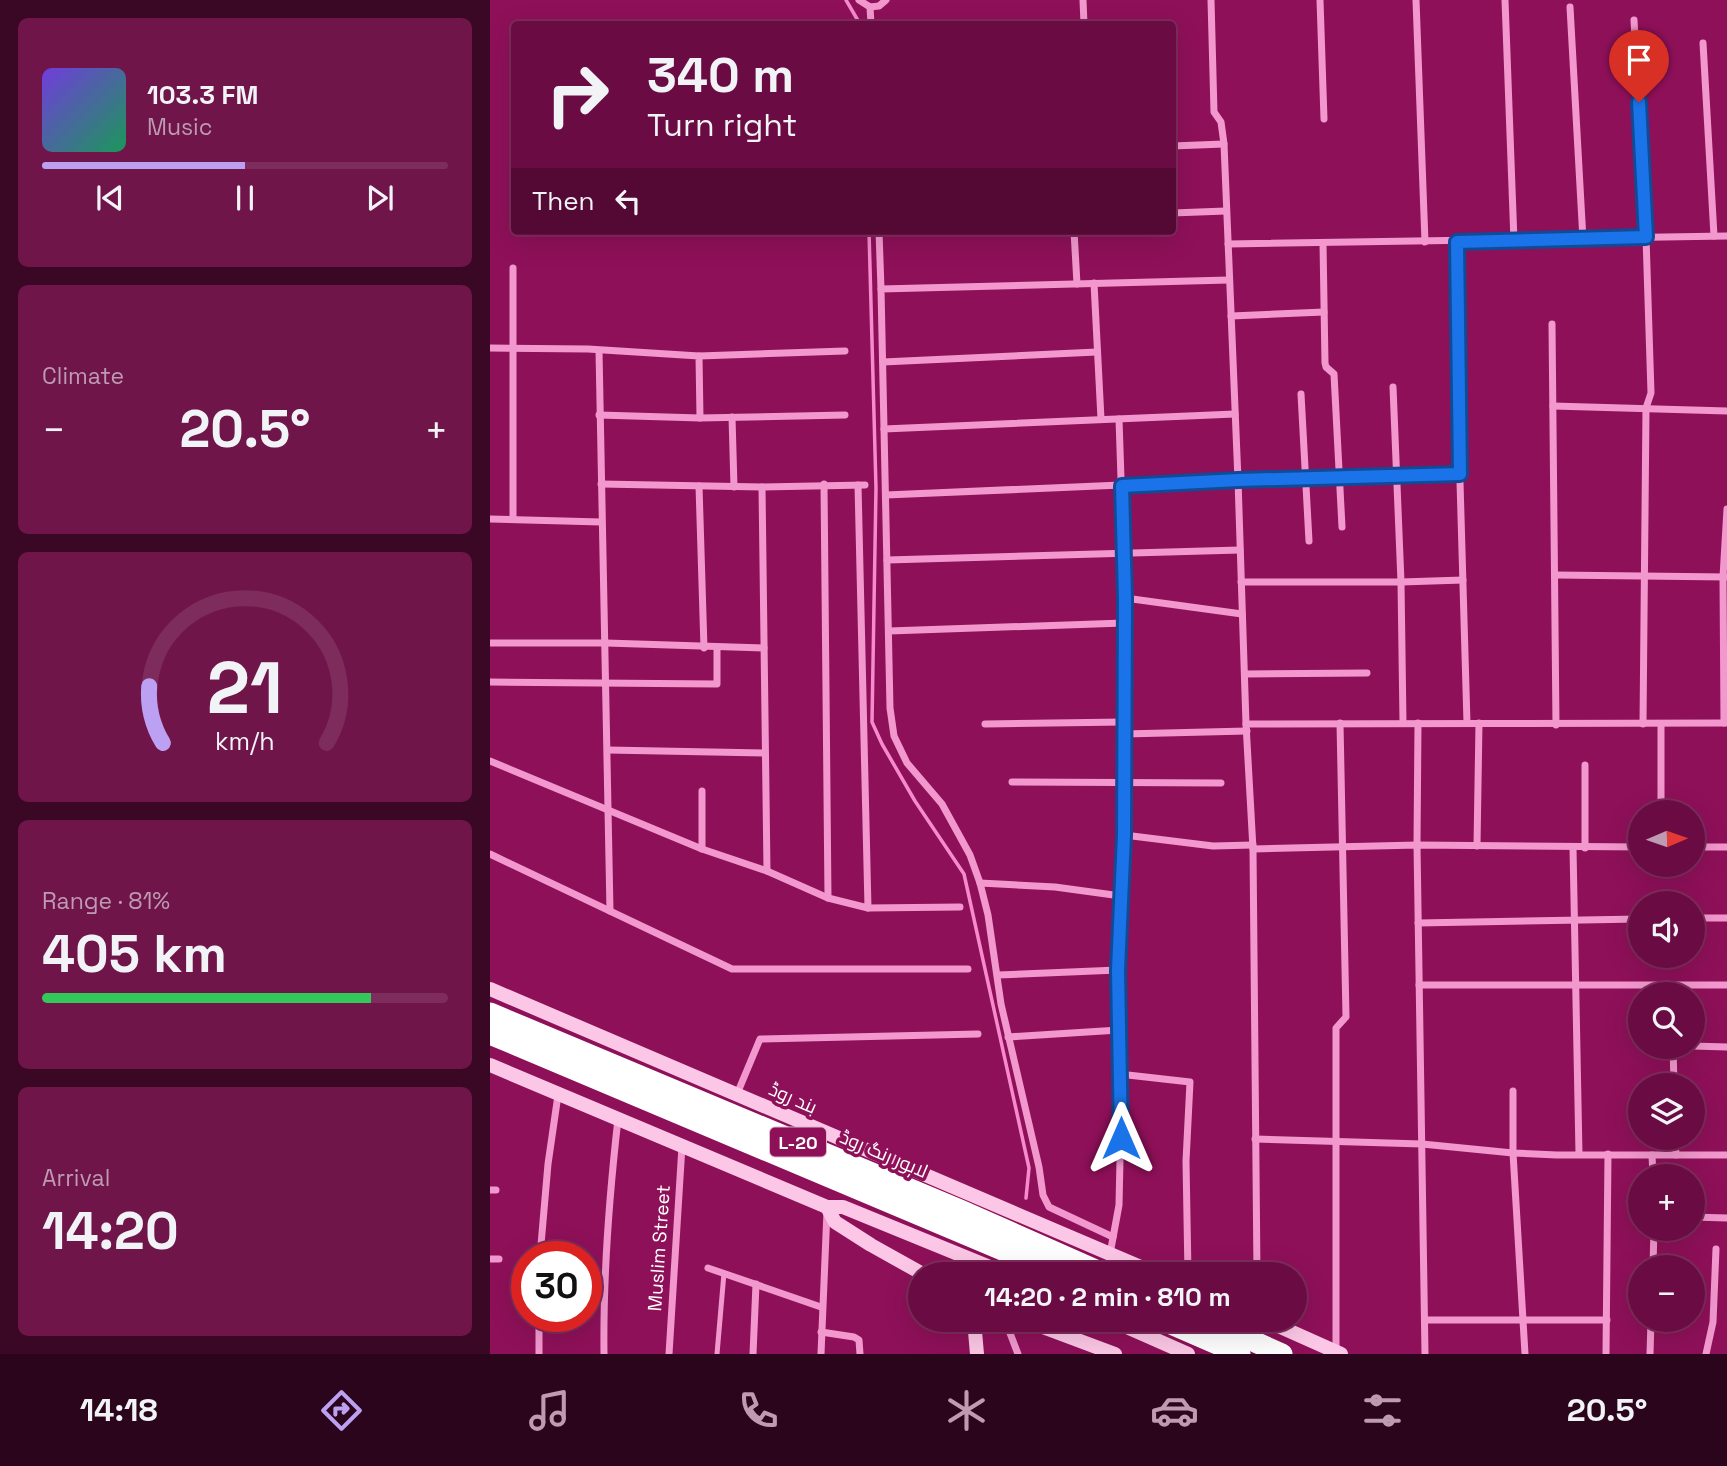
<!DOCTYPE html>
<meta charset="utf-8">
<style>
:root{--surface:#6a0c43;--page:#6f154a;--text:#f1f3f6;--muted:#be9bb2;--line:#7d2c5c;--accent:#bca0f2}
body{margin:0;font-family:"Space Grotesk",Cairo,sans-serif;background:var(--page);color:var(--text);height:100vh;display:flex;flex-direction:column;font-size:26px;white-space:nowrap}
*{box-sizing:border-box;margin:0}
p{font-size:23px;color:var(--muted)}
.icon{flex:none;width:38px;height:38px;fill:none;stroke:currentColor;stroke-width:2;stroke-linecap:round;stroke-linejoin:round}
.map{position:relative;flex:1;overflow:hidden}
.side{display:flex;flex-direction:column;gap:18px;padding:18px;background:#3a0725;width:490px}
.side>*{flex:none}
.guide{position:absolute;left:21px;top:21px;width:665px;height:214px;border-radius:7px;box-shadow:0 7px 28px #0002,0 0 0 2px var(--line);background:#6a0c43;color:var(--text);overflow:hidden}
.needle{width:46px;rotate:88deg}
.buttons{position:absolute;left:1138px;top:800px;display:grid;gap:14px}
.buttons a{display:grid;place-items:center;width:77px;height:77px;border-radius:50%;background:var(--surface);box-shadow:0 7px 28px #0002,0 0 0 2px var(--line);font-size:35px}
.speed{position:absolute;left:21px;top:1241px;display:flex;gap:14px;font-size:35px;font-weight:700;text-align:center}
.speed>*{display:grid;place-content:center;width:91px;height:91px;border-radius:50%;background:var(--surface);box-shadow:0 7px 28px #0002,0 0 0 2px var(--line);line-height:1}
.speed .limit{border:10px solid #d22;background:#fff;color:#111}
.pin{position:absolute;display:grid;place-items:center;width:60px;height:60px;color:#fff;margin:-72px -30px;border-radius:50% 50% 50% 0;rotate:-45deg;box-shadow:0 0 7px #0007}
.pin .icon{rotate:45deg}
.me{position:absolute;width:77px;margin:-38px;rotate:0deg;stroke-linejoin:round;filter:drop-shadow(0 0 5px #0008)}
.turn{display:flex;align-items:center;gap:24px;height:147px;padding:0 21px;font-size:32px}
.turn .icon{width:91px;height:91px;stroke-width:2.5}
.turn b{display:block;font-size:49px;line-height:60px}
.then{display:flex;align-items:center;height:66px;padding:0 21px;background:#0003;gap:14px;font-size:26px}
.big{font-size:52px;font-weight:700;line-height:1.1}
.side .card{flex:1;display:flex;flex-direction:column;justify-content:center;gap:10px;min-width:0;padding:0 24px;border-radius:10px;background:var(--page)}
.side .dial{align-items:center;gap:0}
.dial svg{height:182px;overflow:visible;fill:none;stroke:var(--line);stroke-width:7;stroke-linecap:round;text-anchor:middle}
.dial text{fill:var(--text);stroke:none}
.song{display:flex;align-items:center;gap:21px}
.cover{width:84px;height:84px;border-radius:10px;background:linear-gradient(135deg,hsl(260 70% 55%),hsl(150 70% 35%))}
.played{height:7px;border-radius:4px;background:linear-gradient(90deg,var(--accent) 50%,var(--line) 50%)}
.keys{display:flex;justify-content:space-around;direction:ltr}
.heat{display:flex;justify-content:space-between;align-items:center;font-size:38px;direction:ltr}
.charge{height:10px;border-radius:5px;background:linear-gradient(90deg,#34c759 81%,var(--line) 0)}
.trip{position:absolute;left:418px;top:1262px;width:399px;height:70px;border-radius:35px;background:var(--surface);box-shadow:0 7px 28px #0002,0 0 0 2px var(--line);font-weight:700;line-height:70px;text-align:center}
.tab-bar{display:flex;height:112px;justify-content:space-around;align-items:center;background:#2a051b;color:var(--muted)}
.tab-bar .icon{width:49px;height:49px}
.tab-bar .current{color:var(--accent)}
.tab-bar b{font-size:32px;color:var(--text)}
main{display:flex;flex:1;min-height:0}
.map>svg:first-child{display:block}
</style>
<main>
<section class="side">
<div class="card">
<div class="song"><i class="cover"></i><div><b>103.3 FM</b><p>Music</p></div></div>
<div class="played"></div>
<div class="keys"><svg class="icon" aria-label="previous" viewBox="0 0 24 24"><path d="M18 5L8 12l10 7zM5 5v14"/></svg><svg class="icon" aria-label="pause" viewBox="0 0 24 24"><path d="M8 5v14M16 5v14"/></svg><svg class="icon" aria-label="next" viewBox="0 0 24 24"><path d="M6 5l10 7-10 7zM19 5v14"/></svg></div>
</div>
<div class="card"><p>Climate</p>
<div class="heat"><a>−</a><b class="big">20.5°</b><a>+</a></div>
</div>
<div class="card dial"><svg viewBox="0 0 100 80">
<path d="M14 69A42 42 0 1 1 86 69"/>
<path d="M14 69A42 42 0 0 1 8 44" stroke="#bca0f2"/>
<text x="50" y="56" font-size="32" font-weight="700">21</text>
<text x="50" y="72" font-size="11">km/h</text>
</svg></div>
<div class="card"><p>Range · 81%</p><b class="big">405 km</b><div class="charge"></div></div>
<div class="card"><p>Arrival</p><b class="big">14:20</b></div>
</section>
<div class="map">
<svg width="1237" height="1354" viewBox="0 0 1237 1354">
<rect width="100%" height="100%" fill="#8e1059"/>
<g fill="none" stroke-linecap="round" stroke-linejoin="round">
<g stroke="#f68acc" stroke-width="3.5">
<path d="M356,0l14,24"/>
<path d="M379,231l7,257 -4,234 10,22 33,57 49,73 65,294 -3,30"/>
</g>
<path stroke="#f298ce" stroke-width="5" d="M227,1354l7,-81"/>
<g stroke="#f298ce" stroke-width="7">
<path d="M369,0l11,7 1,17"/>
<path d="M593,0l1,24"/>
<path d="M721,0l3,112 7,10 3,22 14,336 8,244 7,125 4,425"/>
<path d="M830,0l4,119"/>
<path d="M926,0l9,242"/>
<path d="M1015,0l9,241"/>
<path d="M380,7l9,-1 7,-6"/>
<path d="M1080,7l13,233"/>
<path d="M1144,20l12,217 5,156 -5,15 -3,316"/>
<path d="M1213,43l11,193"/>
<path d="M682,146l52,-2"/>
<path d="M682,213l54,-2"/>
<path d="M389,231l2,58"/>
<path d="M584,231l3,53"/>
<path d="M967,241l1,172 9,310"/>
<path d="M833,243l2,120 1,4 8,7 8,153"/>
<path d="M738,244l499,-8"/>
<path d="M604,283l7,136"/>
<path d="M741,316l93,-4"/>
<path d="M1062,324l4,401"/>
<path d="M0,348l98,1 111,7 1,62 145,-3"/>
<path d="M109,351l11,560"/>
<path d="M209,356l146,-5"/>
<path d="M393,362l214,-10"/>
<path d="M903,387l8,195 2,141"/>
<path d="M811,394l8,147"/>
<path d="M1063,406l174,5"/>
<path d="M109,415l101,3"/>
<path d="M242,417l2,70"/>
<path d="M394,429l351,-15"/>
<path d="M111,484l161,3 103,-2"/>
<path d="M334,484l4,414"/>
<path d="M209,486l5,162"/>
<path d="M272,487l5,384"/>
<path d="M396,495l352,-15 222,-6"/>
<path d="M0,519l111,3"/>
<path d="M23,519v-251"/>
<path d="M397,560l353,-10"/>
<path d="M1066,575l171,2"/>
<path d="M751,582h160l62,-2"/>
<path d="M635,598l117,16"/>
<path d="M399,631l235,-8"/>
<path d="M0,643h116l158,5"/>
<path d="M755,674l122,-1"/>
<path d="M0,682l227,2v-36"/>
<path d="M928,723l-1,122 8,509"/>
<path d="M1234,723l-1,-146 4,-68"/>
<path d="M495,724l138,-2"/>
<path d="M756,724c160,-1 321,0 481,-1"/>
<path d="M1171,724v88"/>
<path d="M634,734l123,-3"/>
<path d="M118,750l157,3"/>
<path d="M0,761l212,88 65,22 61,27 40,10 -10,-423"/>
<path d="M1095,765v83"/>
<path d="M522,782l209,1"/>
<path d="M212,791v58"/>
<path d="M634,835l89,11 40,-1"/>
<path d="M987,846l2,-123"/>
<path d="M1202,847h35"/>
<path d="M1083,848l6,306"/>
<path d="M763,849l164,-4 223,2"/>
<path d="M0,854l242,115h236"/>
<path d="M490,883l75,4 66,9"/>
<path d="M378,908l92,-1"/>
<path d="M1202,918h35"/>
<path d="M928,923l222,-4"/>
<path d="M508,975l120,-5"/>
<path d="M929,985h308"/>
<path d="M518,1037l111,-7"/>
<path d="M1183,1046l1,39"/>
<path d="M1202,1046l35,1"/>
<path d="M629,1074l71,8 -4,79 2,113"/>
<path d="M1023,1091v62l12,201"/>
<path d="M247,1094l23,-55 218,-5"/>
<path d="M1185,1138l1,17"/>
<path d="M765,1139l167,5 91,9 44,2h170"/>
<path d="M1162,1155l1,21"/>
<path d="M0,1190h6"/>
<path d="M1202,1217l35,1"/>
<path d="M623,1237l-64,-30 -6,-12 -4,-28 -38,-163 -13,-89 -8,-32 -10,-28 -28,-51 -35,-41 -13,-27 -4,-28 -9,-419 348,-9"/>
<path d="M620,1254l9,-49 2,-90 -3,-145 6,-135 1,-237 -6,-179"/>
<path d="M50,1256l8,-92 10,-69"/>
<path d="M0,1259h9"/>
<path d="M1163,1267l1,-39"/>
<path d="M218,1268l113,39"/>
<path d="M49,1316v38"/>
<path d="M515,1320l13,34"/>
<path d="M935,1320h182"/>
<path d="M331,1332l33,5 5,3 1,14"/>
<path d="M846,1351v-323l10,-11 -6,-294"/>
<path d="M114,1354c-1,-79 5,-156 14,-235"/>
<path d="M179,1354l13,-208"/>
<path d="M263,1354l3,-70"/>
<path d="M331,1354l6,-143"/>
<path d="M1116,1354l2,-200"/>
<path d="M1160,1354l1,-34"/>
<path d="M1216,1354l7,-32 3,-73"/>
</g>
<g stroke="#fcc7e6" stroke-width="14">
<path d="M0,989l667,285"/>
<path d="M0,1065l337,142h16l164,67"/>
<path d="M337,1207l8,15 36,23 52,29"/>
<path d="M484,1320l3,34"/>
<path d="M534,1320l91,34"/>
<path d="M621,1320l77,34"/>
<path d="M775,1320l76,34"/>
</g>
<g stroke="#fff" stroke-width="21">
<path d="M672,1320l78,34"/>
<path d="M716,1320l76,34"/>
</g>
<g stroke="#fff" stroke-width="21">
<path d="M0,1013l470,197 145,64"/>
<path d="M0,1034l569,240"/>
</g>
</g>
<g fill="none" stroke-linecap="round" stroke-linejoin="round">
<g stroke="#114b97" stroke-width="18">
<path id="route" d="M631,1138l-3,-168 6,-135 1,-237 -3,-112 116,-6 222,-6 -3,-232 189,-5 -7,-135"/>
</g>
<use href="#route" stroke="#1a73e8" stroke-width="12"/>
</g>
<g text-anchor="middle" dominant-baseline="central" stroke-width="7" stroke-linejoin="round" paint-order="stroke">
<rect fill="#8e1059" stroke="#ddb7cd" stroke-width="2" x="280" y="1127.5" width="56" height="29" rx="5"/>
<g font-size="18" font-weight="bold" fill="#fff">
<text x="308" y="1142">L-20</text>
</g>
<g font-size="19" fill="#fff" stroke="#8e1059">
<text transform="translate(303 1098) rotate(24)">بند روڈ</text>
<text transform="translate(394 1154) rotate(23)">لاہور رنگ روڈ</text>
<text transform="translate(169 1248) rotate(-86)">Muslim Street</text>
</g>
</g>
</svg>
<div class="buttons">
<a><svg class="needle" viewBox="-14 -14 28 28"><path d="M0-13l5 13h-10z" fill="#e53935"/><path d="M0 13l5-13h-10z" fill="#be9bb2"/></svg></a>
<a><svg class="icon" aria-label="sound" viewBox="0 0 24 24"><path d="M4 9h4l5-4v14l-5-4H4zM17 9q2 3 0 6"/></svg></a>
<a><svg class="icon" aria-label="search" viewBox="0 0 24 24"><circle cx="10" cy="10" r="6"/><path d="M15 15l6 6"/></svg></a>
<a><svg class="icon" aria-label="layers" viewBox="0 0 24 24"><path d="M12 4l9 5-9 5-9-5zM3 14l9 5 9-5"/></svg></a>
<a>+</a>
<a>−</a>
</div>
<div class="speed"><div class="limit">30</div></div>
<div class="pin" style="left:1149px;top:102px;background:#d93025"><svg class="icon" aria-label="arrive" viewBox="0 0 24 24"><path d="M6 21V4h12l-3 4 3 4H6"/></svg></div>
<svg class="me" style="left:631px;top:1138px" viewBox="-20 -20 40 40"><path d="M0-17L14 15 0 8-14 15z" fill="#1a73e8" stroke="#fff" stroke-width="4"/></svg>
<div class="trip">14:20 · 2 min · 810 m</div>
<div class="guide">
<div class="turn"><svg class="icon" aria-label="right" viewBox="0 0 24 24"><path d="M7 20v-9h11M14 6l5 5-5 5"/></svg><div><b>340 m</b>Turn right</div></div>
<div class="then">Then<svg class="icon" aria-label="left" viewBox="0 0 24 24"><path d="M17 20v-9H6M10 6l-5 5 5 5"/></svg></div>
</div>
</div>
</main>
<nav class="tab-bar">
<b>14:18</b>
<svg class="icon current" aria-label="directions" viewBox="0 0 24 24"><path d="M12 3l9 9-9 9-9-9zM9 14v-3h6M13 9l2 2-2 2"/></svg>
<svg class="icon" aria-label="music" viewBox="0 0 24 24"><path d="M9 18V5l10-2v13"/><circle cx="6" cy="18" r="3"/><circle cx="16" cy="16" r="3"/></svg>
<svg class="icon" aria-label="phone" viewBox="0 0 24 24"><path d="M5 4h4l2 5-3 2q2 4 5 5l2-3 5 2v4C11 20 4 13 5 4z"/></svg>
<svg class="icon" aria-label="climate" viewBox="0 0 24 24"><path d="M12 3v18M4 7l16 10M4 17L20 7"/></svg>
<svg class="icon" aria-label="car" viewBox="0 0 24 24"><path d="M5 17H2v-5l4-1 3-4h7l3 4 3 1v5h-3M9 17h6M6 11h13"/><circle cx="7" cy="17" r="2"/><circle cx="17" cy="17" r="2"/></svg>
<svg class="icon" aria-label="filters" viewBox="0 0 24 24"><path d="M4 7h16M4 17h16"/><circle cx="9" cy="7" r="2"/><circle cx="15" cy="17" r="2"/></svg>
<b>20.5°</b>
</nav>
